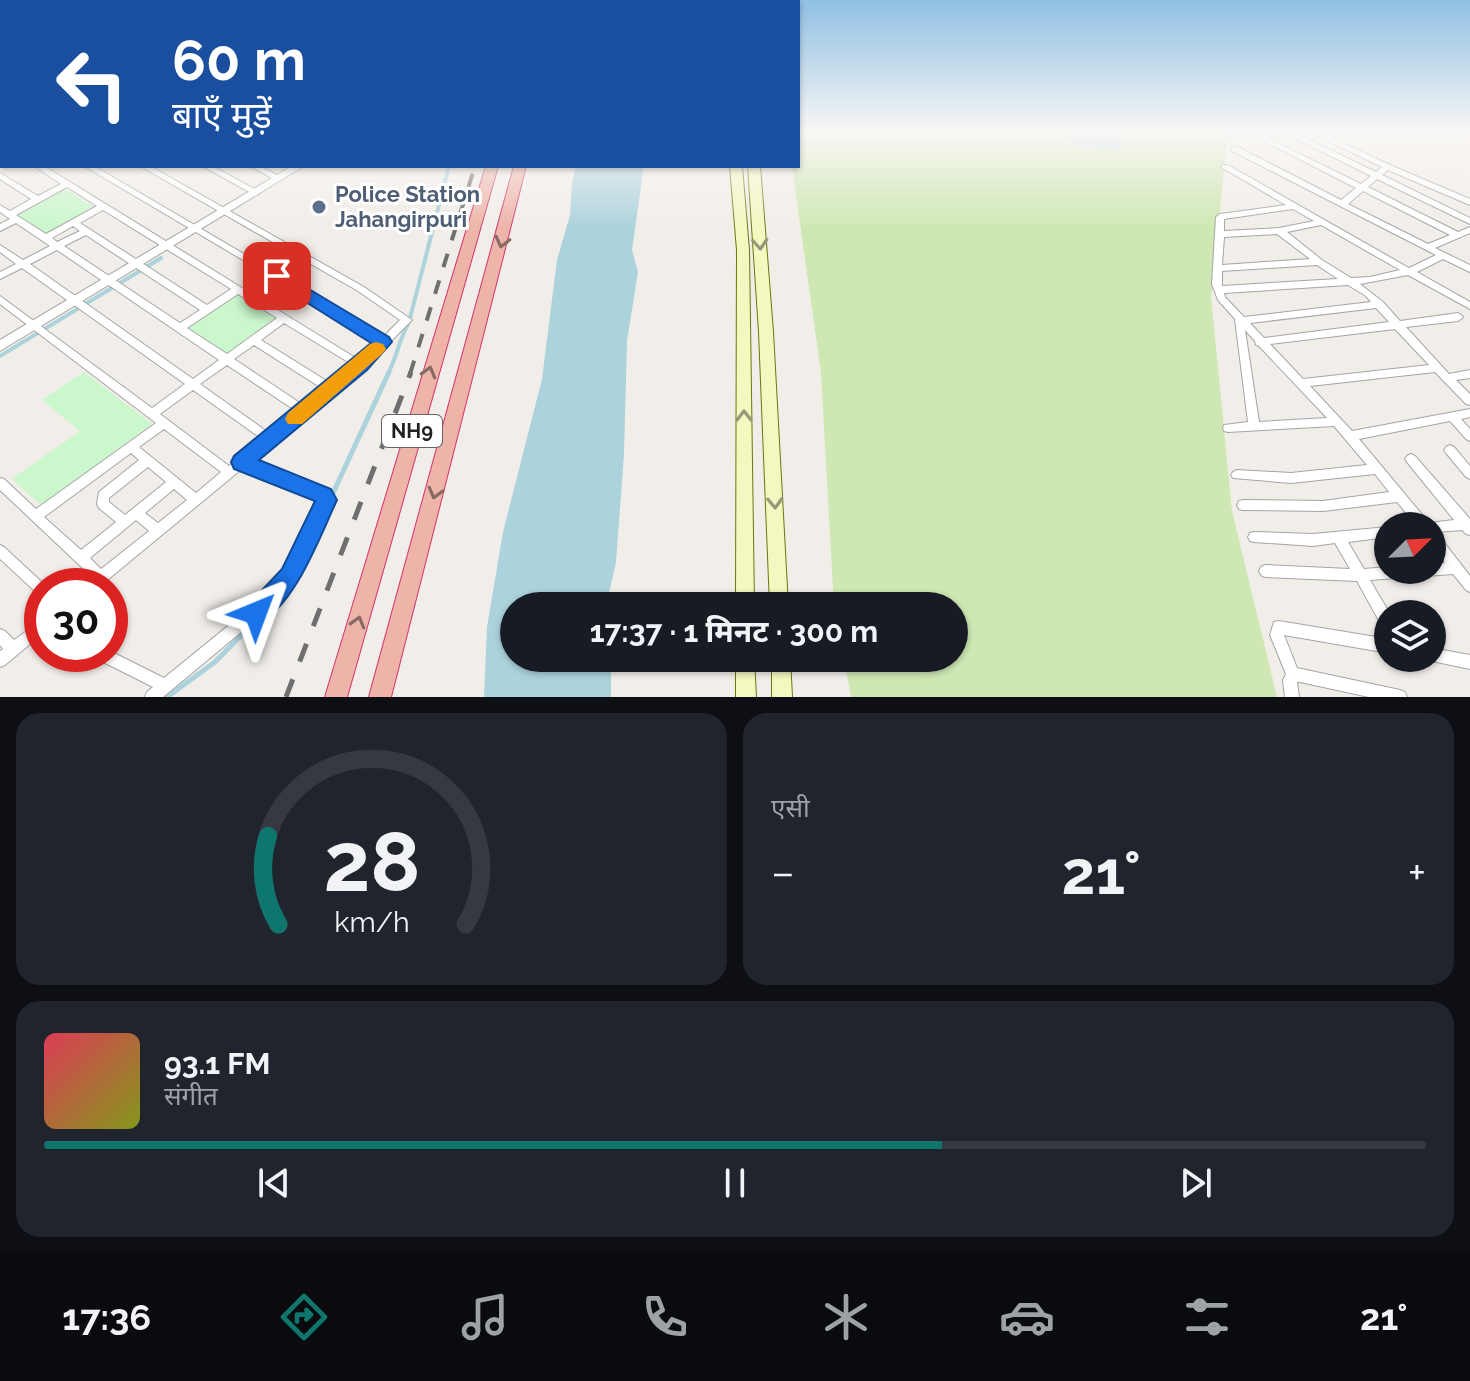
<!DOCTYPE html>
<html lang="hi">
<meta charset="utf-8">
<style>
:root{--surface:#171b24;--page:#20242c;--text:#f1f3f6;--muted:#9ea1a6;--line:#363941;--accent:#0f766e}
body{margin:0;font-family:Raleway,"Noto Sans Devanagari",sans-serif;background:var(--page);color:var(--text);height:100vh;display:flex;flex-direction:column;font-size:30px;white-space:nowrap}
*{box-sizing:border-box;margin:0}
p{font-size:26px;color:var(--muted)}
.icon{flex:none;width:44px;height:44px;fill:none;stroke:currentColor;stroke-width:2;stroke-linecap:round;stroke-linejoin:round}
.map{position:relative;height:697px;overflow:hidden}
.details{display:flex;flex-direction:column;gap:16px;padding:16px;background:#0d0f14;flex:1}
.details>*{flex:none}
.top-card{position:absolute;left:0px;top:0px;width:800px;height:168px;box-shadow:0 2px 6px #0004;background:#1a4fa0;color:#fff;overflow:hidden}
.needle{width:52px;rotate:66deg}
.tools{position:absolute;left:1374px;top:512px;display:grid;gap:16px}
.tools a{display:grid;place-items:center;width:72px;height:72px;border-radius:50%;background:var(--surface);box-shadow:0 2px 6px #0004;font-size:40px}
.speed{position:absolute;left:24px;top:568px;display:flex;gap:16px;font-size:40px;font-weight:700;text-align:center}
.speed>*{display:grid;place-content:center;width:104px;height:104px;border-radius:50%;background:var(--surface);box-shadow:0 2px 6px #0004;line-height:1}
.speed .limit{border:12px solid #d22;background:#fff;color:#111}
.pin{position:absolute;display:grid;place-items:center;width:68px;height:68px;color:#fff;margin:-34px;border-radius:16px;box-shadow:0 4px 12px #0006}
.me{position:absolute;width:88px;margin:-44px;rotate:44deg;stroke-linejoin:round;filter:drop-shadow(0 0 6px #0008)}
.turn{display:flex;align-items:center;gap:28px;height:168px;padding:0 40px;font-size:36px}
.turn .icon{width:104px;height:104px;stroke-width:2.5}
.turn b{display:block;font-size:56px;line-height:68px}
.big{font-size:60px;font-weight:700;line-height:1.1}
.details .tile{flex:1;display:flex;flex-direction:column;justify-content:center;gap:12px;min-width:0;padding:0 28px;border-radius:24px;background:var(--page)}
.details .dial{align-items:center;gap:0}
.dial svg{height:208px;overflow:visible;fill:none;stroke:var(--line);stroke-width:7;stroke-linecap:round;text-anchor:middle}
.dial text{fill:var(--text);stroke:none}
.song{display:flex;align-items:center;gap:24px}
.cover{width:96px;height:96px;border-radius:12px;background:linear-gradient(135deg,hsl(350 70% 55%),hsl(70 70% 35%))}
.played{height:8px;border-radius:4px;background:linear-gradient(90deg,var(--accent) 65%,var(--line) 65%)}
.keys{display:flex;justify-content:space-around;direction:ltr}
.heat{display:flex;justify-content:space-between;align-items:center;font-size:44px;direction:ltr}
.details .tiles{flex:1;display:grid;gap:16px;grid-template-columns:1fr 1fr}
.tile:last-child{grid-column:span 2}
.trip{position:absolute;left:500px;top:592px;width:468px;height:80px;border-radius:40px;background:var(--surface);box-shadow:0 2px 6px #0004;font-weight:700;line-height:80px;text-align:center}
.tab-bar{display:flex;height:128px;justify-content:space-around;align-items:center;background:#090b0e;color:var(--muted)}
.tab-bar .icon{width:56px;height:56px}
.tab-bar .selected{color:var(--accent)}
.tab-bar b{font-size:36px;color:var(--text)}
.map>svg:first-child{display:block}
</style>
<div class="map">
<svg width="1470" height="697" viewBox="0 0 1470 697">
<rect width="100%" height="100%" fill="#f1eee9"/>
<path fill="#cee7b3" d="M798,132h430l-17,165 21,214 45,186h-426l-7,-39h110v-52h-120l-13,-233 -29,-207h6z"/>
<g fill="#caf7cc">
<path d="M65,189l29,18 -48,26 -30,-19z"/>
<path d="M237,295l39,24 -49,35 -39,-26z"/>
<path d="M84,372l68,52 -111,81 -29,-26 68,-48 -38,-31z"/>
</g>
<g fill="#acd2dc">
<path d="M1069,132h54l-2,18 -49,-5z"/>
<path d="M576,166h68l-12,84 6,22 -11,69 -3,114 -8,107 -10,44h-92v52h97v39h-127l3,-70 16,-95 39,-153 15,-119 13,-45 2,-32z"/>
</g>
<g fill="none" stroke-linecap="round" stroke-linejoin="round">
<g stroke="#acd2dc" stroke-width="4">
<path d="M0,356l161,-98"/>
<path d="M388,374c9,-18 11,-34 21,-52l40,-156"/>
</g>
<g stroke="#acd2dc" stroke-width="5">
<path d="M328,504l61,-132"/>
<path d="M281,596l11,-11 5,-11"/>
<path d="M167,697l48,-35 48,-49"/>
</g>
<g stroke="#a5a5a5" stroke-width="2">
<g id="minor">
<path d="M1246,132h9l106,52 10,-8 -88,-44h10l83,40 6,-5 -72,-35h10l70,33 80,34v6l-82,-35 -6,5 88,43v6l-93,-45 -9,8 90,45 12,-5v6l-35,15 35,17v7l-27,-13 -26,13 53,30v7l-62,-34 -48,9 23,18 17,19 58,-8 3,2 2,2 -2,2 -3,2 -52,6 43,47 21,-4v8l-14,2 14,14v11l-4,-1 -31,-32 -125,14 42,45 118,-22v8l-9,2 9,10v12l-4,-2 -16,-18 -91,18 70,84 25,-3 -47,-58 -2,-3 2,-3 4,-2 4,2 55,63v16l-4,-1 -4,-4 -26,2 34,44v16l-4,-2 -13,-16 -83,6 20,34h-2v15l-5,-1 -26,-47 -92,-4 -4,-2 -2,-4 2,-4 4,-2 85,4 -15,-26 -22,3 -59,-4 -4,-1 -2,-4 2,-4 4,-1 59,2 75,-7v10l-40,5 16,27 24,-2v3h44v-6l13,-1 -13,-17v-20h-15l-20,-24 -74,9 -80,-1 -4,-1 -2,-4 2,-4 4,-1 80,1 66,-9 -14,-18 -84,9 -58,-5 -2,-3 2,-3 4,-2 54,3 76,-8 -33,-39 -106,6 -4,-1 -1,-3 1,-3 24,-3 -13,-103 -17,-19 -6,-16 4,-67 4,-3 66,-9 -65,-38 1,-2h6l181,103 27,-13 -204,-104v-4h6l103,53 15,-12zM1363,191l87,44 -22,9 -80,-40zM1293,209l21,12 -35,7 -55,3v-12zM1321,225l79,45 -30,7 -19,1 -29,-18 -35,-28zM1277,234l33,25 -88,6 2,-28zM1317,265l21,14 -116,7v-15zM1348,285l18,11 5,6 -127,15 -19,-20 -1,-4zM1376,308l13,14 -125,16 -14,-15zM1395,329l34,36 -126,14 -33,-35zM1245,330l10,11 1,4 3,1 68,72 -68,4z"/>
<rect x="0" y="140" width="2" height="6"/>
<rect x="0" y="157" width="2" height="5"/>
<path d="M34,166h10l315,194 18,-17 -103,-65 -2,-2 2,-2h6l103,63 17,-17 -42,-29 -218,-125h10l214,121 48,33 -48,48 -113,93 76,30 5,14 -38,75 -18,23 -113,94h-18l2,-5 6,-5 -56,-28 -2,-5h15v-3l54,27 102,-83 20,-23 34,-67 -2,-7 -75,-30 -143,118h-16l2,-4 6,-5 -92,-87v-12l4,1 32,30 120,-86 -156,-119v-8l152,112 33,-24 -163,-116 -22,11v-7l16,-8 -16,-12v-7l23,15 27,-14 -34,-23 -16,8v-7l10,-5 -10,-7v-7l10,6 21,-12 -31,-20v-6l38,23 23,-12zM67,187l30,19 -51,28 -30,-19zM103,210l128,79 -24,16 -127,-82zM73,226l7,5 -23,11 -5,-4zM86,235l114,75 -20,13 -116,-77zM57,250l162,110 -26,19 -163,-115zM238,294l39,24 -50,36 -40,-26zM284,323l69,42 -23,18 -69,-43zM254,345l69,44 -20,16 -69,-46zM227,365l69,46 -27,22 -69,-49zM193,390l69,49 -33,27 -69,-52zM164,429l57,43 -25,21 -57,-46zM131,453l8,7 -40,32 -2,12 2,4 17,14 -35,28 -37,-33zM148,467l18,15 -41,33 -16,-13v-4zM174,489l13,11 -29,23 -13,-10zM136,520l13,11 -48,38 -11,-11z"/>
<path d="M84,166h10l179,105 -2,2h-6z"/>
<path d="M202,166h10l48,26 -1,2h-6z"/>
<path d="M250,166h10l22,12 -4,3 -3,-1z"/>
<path d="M1450,445l4,2 16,19v13l-4,-2 -20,-24 -2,-3 2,-3z"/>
<path d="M0,545l4,2 42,39h-4v10l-4,-2 -38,-35z"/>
<path d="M42,620v14l-37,31 -5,2v-16l3,-2 -3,-4v-16l5,2 9,9z"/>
<path d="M1279,621l109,18v14l-104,-18 13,33 103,22 5,2 2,5h-38l-69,-15h-3l2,15h-14l-2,-17 3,-6 -16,-39 4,-13z"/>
<path d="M1432,648l38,7v14l-43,-9v-2h5z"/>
</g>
</g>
<g stroke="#a5a5a5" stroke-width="2">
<path id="tertiary" d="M292,166h12l-304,185v-11z"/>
</g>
<g stroke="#6d750c" stroke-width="2">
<g id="secondary">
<path d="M730,166h12l7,84 5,356h-18l1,-356z"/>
<path d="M748,166h12l13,166 15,274h-18l-11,-274z"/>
<path d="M736,658h18l2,39h-20z"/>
<path d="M772,658h18l2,39h-20z"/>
</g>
</g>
<g stroke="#d2336e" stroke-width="2">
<g id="trunk">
<path d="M486,166h12l-151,531h-22z"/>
<path d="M514,166h12l-135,531h-22z"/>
</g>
</g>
<use href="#minor" fill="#fff" fill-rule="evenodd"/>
<use href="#tertiary" fill="#fff" fill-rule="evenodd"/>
<use href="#secondary" fill="#f5f7c1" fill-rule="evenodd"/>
<use href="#trunk" fill="#edb4a7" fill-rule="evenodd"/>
<path stroke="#6f6f6f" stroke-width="4" stroke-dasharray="14 14" stroke-linecap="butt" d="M410,374l65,-208"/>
<path stroke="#6f6f6f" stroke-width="5" stroke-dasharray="19 19" stroke-linecap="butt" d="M286,697l125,-325"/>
</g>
<defs><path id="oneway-chevron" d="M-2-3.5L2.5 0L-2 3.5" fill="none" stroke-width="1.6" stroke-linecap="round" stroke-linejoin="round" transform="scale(2)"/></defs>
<g stroke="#876a64">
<use href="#oneway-chevron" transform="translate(502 242) rotate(104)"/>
<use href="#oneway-chevron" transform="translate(429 372) rotate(-74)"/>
<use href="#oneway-chevron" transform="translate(435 493) rotate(105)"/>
<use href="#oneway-chevron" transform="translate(358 622) rotate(-74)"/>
</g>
<g stroke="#969779">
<use href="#oneway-chevron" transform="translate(760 244) rotate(86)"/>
<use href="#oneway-chevron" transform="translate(744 416) rotate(-90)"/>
<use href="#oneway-chevron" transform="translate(775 503) rotate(88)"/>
</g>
<linearGradient id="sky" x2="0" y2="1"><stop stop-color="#90c0e3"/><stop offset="0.58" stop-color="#f9f7f5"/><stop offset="1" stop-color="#f9f7f5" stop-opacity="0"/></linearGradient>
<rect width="1470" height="229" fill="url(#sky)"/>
<path fill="#1a73e8" stroke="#114b97" stroke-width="2" d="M277,270l112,67 3,5 -25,28 -108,90 72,29 6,11c-17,36 -43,109 -81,124l-8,-3 -4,-8 4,-8 34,-36 33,-68 -81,-32 -3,-7 3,-6 137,-113 -100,-63 -3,-4z"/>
<path fill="#f59e0b" d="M376,342l7,2 3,5 -3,4 -81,71h-14l-3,-5 3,-6 82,-69z"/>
<circle fill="#5c6f8a" stroke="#fff" stroke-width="3" cx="319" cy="207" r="8"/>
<g text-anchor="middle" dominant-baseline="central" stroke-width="6" stroke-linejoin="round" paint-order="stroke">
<rect fill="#fff" stroke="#646464" stroke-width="2" x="382" y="415" width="60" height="32" rx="6"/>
<g font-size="20" font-weight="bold" fill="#212121">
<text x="412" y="431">NH9</text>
</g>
<g font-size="22" font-weight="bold" fill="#4e5e75" stroke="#fff" text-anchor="start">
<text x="335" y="194">Police Station<tspan x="335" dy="25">Jahangirpuri</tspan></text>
</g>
</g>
</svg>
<div class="tools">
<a><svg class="needle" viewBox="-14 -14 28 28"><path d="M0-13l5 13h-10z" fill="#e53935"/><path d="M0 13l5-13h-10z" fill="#9ea1a6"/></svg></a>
<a><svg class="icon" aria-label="layers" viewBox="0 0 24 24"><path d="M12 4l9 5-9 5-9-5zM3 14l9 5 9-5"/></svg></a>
</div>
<div class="speed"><div class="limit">30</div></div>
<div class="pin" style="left:277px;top:276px;background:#d93025"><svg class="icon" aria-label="arrive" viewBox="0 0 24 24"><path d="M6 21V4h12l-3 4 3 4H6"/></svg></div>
<svg class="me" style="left:256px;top:613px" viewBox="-20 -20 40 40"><path d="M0-17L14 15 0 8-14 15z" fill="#1a73e8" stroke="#fff" stroke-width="4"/></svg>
<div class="trip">17:37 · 1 मिनट · 300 m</div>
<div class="top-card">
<div class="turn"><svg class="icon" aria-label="left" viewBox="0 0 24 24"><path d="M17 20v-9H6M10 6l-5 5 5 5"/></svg><div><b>60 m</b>बाएँ मुड़ें</div></div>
</div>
</div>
<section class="details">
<div class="tiles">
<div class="tile dial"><svg viewBox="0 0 100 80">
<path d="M14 69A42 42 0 1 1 86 69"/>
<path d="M14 69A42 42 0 0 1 10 35" stroke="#0f766e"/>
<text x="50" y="56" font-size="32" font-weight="700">28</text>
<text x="50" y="72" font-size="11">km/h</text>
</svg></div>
<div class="tile"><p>एसी</p>
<div class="heat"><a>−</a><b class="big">21°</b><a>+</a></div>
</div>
<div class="tile">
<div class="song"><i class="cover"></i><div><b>93.1 FM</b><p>संगीत</p></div></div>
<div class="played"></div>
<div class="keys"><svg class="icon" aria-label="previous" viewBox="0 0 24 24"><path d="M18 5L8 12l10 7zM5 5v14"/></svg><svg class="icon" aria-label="pause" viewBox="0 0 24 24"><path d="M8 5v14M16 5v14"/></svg><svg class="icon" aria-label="next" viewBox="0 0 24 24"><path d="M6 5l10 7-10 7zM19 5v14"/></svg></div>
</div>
</div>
</section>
<nav class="tab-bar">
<b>17:36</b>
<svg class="icon selected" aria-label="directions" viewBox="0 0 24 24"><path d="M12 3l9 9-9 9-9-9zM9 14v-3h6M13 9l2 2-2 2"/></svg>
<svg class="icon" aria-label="music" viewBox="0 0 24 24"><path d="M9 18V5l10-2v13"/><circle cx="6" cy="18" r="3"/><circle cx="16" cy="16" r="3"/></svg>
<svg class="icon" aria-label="phone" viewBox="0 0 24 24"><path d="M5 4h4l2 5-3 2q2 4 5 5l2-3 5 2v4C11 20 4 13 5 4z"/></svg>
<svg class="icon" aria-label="climate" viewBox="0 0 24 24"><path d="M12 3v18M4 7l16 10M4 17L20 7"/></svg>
<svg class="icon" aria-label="car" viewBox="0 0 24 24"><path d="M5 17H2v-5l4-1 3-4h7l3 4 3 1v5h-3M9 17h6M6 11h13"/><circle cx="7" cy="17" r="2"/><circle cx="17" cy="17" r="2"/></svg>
<svg class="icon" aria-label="filters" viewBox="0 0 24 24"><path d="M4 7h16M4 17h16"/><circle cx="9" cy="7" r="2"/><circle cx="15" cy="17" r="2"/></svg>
<b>21°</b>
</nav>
